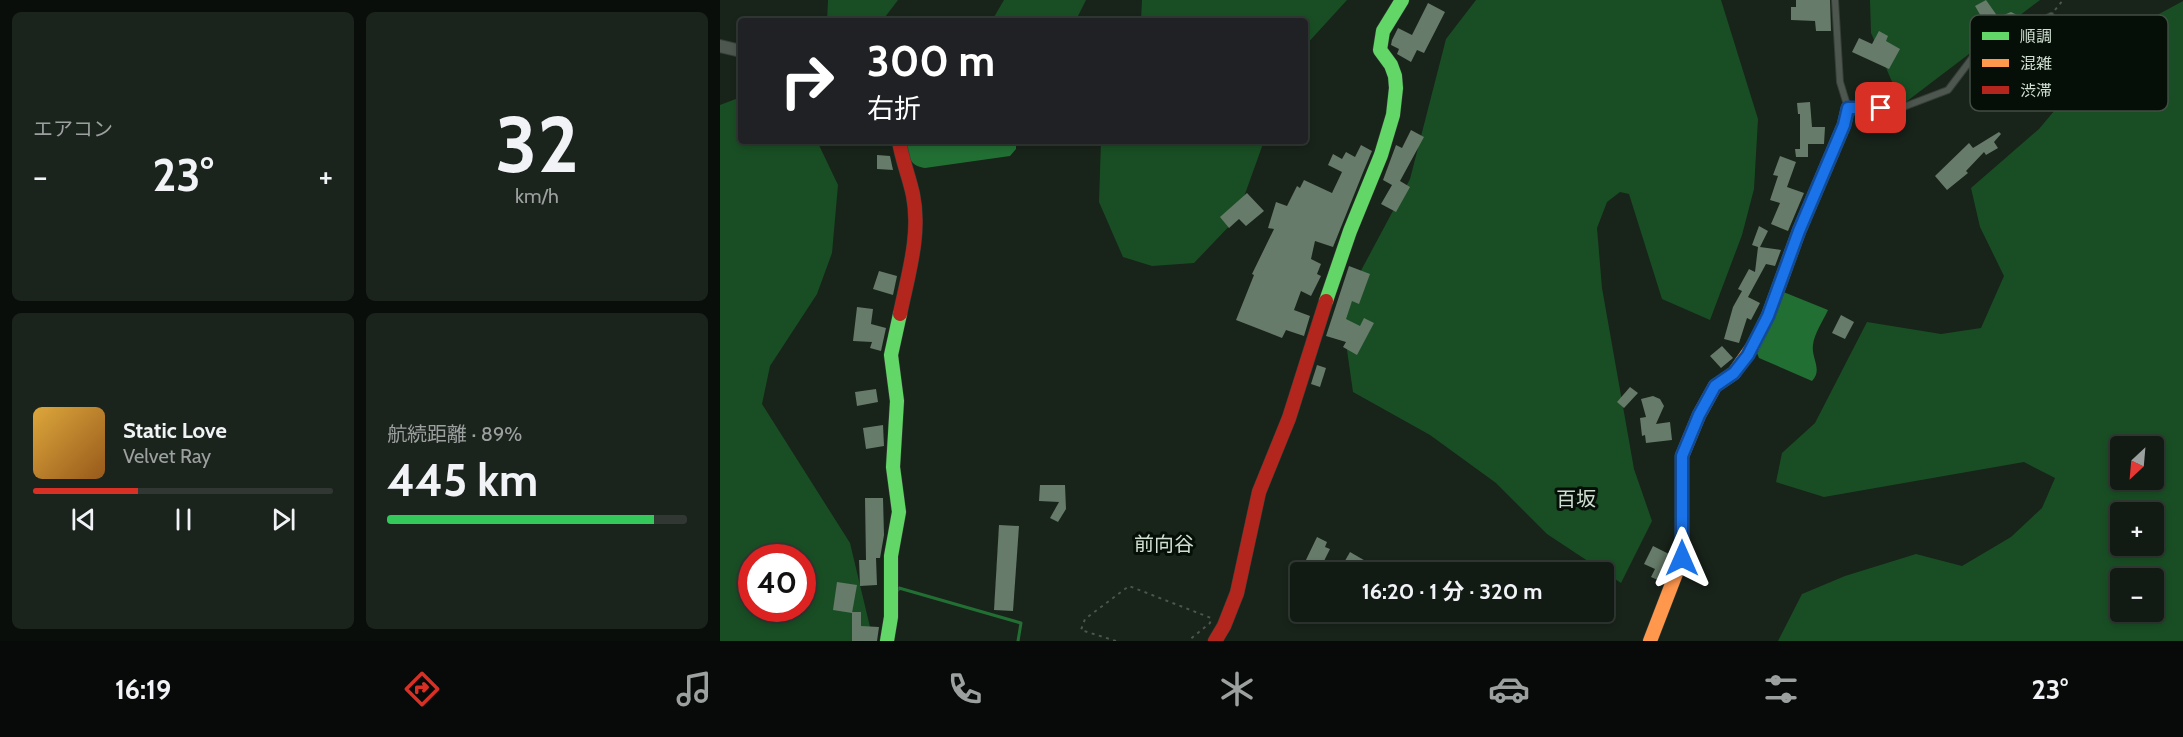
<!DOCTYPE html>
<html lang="ja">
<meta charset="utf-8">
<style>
:root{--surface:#121a14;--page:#1b231d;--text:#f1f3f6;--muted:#9ca1a0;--line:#313834;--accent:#d93025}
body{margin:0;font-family:Cabin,"Noto Sans JP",sans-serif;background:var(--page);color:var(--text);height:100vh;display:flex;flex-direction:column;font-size:22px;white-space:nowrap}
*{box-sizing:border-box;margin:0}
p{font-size:20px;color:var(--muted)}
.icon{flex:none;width:33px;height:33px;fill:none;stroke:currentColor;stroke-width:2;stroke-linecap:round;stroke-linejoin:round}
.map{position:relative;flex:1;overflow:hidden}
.details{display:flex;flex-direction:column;gap:12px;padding:12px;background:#0a0e0b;width:720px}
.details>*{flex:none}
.top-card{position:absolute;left:18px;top:18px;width:570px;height:126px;border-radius:6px;box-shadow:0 3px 9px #0003,0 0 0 2px var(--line);background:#202124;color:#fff;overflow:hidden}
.needle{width:39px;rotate:206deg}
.buttons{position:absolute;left:1390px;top:436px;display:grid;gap:12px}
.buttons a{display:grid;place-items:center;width:54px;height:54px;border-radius:6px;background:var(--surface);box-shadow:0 3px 9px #0003,0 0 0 2px var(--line);font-size:30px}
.speed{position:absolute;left:18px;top:544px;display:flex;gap:12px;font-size:30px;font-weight:700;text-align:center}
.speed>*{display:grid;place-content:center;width:78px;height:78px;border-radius:50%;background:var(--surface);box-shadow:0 3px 9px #0003,0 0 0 2px var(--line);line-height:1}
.speed .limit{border:9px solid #d22;background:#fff;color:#111}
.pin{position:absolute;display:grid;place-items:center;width:51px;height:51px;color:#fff;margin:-26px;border-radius:12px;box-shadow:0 3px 9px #0006}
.me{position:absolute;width:66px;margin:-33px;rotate:0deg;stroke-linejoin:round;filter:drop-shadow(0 0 4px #0008)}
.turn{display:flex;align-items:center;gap:21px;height:126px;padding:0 30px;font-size:27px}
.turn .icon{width:78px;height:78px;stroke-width:2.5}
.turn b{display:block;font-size:42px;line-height:51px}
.big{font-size:45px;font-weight:700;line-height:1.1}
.details .card{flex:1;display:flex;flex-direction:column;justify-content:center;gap:9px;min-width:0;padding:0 21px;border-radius:9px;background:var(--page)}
.details .dial{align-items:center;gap:0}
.dial b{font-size:78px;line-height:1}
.song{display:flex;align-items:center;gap:18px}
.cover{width:72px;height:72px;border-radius:9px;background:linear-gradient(135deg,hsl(40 70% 55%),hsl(30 70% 35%))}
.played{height:6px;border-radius:3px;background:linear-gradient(90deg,var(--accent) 35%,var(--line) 35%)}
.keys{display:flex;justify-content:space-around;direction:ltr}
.heat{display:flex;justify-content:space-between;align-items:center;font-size:33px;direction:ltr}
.charge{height:9px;border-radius:4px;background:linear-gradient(90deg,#34c759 89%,var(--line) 0)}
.details .tiles{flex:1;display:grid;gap:12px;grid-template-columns:repeat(2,1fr)}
.trip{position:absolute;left:570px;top:562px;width:324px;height:60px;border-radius:6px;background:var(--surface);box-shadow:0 3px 9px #0003,0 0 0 2px var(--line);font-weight:700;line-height:60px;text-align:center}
.tabs{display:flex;height:96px;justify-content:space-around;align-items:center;background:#070a08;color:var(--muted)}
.tabs .icon{width:42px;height:42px}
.tabs .selected{color:var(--accent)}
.tabs b{font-size:27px;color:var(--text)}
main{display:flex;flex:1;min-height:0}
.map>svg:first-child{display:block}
</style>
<main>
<section class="details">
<div class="tiles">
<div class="card"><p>エアコン</p>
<div class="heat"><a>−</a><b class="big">23°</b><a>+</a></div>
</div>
<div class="card dial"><b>32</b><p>km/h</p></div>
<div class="card">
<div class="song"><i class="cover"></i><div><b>Static Love</b><p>Velvet Ray</p></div></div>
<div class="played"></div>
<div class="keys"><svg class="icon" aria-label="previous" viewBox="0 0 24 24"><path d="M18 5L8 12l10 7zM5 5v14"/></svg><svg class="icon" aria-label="pause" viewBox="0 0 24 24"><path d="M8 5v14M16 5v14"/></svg><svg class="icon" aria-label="next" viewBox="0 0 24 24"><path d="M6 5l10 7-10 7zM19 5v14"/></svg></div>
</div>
<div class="card"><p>航続距離 · 89%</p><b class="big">445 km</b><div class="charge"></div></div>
</div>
</section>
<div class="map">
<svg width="1463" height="641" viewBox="0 0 1463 641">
<rect width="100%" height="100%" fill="#18231a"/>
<g fill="#194e24" fill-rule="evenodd">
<path d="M108,0h70l-16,21h-55z"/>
<path d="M284,0h82l-8,16 -10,5h-73l-1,-4z"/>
<path d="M422,0h205l-42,46v-25h-164z"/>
<path d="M756,0h245l37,119 -4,70 -12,46 -32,85 -48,-21 -33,-105 -9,-2 -13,10 -10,26 5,60 32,181 18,52 -31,62 -74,-49 -51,-51 -66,-48 -77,-43 -12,-84 69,-129 36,-140z"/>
<path d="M1150,0h170l-138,105 -31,-72z"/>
<path d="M1463,1v640h-405l24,-47 43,-18 71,-22 46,12 49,-29 31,-29 13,-30 -31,-16 -200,35 -48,-15 6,-29 33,-30 52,-101 74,12 40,-6 23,-52 -24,-49 -9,-39 68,-59 32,-38 41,-32 36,-39zM1401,447h33v33h-33zM1401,513h33v33h-33zM1401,579h33v33h-33z"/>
<path d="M21,97v44h76l21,44 -6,68 -15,41 -47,72 -8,38 88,139 20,84 -2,14h-148v-536zM32,558h50v51h-50z"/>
<path d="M381,141h163l-28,78 -42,44 -42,3 -29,-9 -24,-55z"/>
</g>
<g fill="#226f33">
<path d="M184,141h112v8l-6,7 -85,12c-16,-2 -17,-13 -21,-27z"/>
<path d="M1061,291l47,19c-5,11 -14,24 -15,35 -2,13 10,25 -1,36l-53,-23 -2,-5z"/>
</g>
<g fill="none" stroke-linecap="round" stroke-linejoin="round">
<path stroke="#226f33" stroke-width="3" d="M178,590l1,-2 122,35 -3,18"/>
</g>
<g fill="#667b69">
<path d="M1076,0h34l1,31h-15l-1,-10 -24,-1v-13h5z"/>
<path d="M1266,0l12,17 7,16 -16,7 -7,-16 3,-1 -10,-17z"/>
<path d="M708,3l17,9 -21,41 -7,-3 -6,12 -14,-8 2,-5 -8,-4 1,-5 6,-12 14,7z"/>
<path d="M1291,12l12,6 -2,7 -3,2 -19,-10z"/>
<path d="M1159,31l9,5 -2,5 14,8 -11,20 -37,-17 7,-14 13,6z"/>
<path d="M1090,102l2,25h13l-1,17h-16v13h-12l-1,-8h5v-35h-2l-1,-11z"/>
<path d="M691,130l13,7 -24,44 10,6 -14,25 -15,-8 11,-19 -9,-5 13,-35 6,3z"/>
<path d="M1279,132l2,2 -7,8 4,6 -12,7 -2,-3 -18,19 2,2 -21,17 -12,-14 34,-33 4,5z"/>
<path d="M641,145l11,6 -8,19 -31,77 -18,-6 -4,18 10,5 -4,10 4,2 -10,20 -10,-5 -7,19 16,6 -6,20 -18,-6 -4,8 -46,-18 18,-45 -2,-1 22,-45 -6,-1 8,-26 11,4 10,-20 3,2 4,-8 28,13 10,-21 -14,-7 5,-11 9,5 4,-7 9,5z"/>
<path d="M157,155l13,1 3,14 -16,-1z"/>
<path d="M1060,156l16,6 -9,25 17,6 -16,38 -17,-7 9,-21 -10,-3 8,-24 -5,-1z"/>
<path d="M527,193l17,18 -18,15 -7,-7 -10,9 -9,-11z"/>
<path d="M1039,226l9,5 -8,16 21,3 -6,16 -9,-2 -18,33 12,6 -9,17 -4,-2 -8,25 -15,-4 9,-32 9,-16 -4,-2 11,-20 6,3 3,-25 -6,-2z"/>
<path d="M629,266l21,8 -11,30 -7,-3 -6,18 14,7 4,-8 10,5 -17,32 -14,-8 3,-5 -20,-6z"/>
<path d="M159,271l18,5 -4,19 -20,-6z"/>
<path d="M137,307l16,2 -2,15 15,4 -5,23 -11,-3 2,-6 -19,-1z"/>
<path d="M1121,315l13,7 -9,17 -13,-6z"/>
<path d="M1002,346l11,12 -12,10 -11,-12z"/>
<path d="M597,365l9,3 -6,19 -9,-3z"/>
<path d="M910,387l8,6 -14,15 -7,-6z"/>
<path d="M156,389l2,13 -21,4 -2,-14z"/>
<path d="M933,396l7,3 4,7 -8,18 14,-2 2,18 -26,3 -1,-8 -3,1 -2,-18 6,-1 -5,-18z"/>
<path d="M163,425l1,21 -18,3 -3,-21z"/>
<path d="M320,485h25l1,24 -8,13 -8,-4 9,-16 -20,-1z"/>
<path d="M145,498h18l1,37 -4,23h-4l1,27 -17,1 -1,-26h7z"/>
<path d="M279,525l20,1 -6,85 -19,-1z"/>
<path d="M597,537l10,5 -2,5 5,2 -10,20 -16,-5z"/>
<path d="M933,546l18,9 -11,26 -9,-4 4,-8 -11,-5z"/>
<path d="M630,552l19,11 -6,10h-25z"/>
<path d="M117,582l20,3 -5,28 -19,-3z"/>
<path d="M132,612h9v14l18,1 -2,14h-25z"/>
</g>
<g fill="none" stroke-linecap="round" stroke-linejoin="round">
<g stroke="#353e37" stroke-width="8">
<path id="lane" d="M1115,0l5,82 8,26 50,1 50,-19 28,-37 75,-37"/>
</g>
<g stroke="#353e37" stroke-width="14">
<path id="street" d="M0,46l21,5"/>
</g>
<g stroke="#353e37" stroke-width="15">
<g id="fast">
<path d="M606,301l24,-70 31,-76 12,-40 3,-27 -1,-12 -4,-11 -11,-15 3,-19 19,-31"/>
<path d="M1033,346l15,-30 31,-85 45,-106 4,-17"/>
<path d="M167,641l4,-24v-61l8,-44 -6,-45 4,-66 -6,-46 9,-41"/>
</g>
</g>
<g stroke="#353e37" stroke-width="15">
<path id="slow" d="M930,641l32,-83v-102l17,-41 16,-29 19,-13 19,-27"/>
</g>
<g stroke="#353e37" stroke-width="15">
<g id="jam">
<path d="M179,141c3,19 10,35 14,54 8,39 -5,80 -13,119"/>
<path d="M495,641l9,-15 13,-33 22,-101 30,-74 37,-117"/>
</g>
</g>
<g stroke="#4d554e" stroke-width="2" stroke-dasharray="3 4.5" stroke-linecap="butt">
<path d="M1335,10l8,-10"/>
<path d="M396,641l-35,-11 4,-11 44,-33 82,32 -1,5 -22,18"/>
</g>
<use href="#lane" stroke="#4e574f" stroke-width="6"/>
<use href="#street" stroke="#4e574f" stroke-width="12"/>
<use href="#fast" stroke="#63d668" stroke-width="14"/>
<use href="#slow" stroke="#ff974d" stroke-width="14"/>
<use href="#jam" stroke="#b3261e" stroke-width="14"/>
</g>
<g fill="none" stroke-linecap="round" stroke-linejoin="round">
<g stroke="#114b97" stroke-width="15">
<path id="route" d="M962,558v-102l17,-41 16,-29 19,-13 14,-18 20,-39 31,-85 45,-106 4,-17h33"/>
</g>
<use href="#route" stroke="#1a73e8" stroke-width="10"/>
</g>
<g text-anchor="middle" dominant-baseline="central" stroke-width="6" stroke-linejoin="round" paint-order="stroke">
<g font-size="20" fill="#d1dfd2" stroke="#060f07">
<text x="856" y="499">百坂</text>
<text x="444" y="544">前向谷</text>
</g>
</g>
<rect x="1250" y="15" width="198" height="96" rx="9" fill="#060f07" stroke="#434d44" stroke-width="1.5"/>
<rect x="1262" y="32" width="27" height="8" fill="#63d668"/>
<rect x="1262" y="59" width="27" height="8" fill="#ff974d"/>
<rect x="1262" y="86" width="27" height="8" fill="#b3261e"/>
<g font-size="16" fill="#d1dfd2">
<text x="1300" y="42">順調</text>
<text x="1300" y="69">混雑</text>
<text x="1300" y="96">渋滞</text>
</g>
</svg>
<div class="buttons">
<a><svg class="needle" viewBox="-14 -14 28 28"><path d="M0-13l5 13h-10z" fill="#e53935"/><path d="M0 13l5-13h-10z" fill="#9ca1a0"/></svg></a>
<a>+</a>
<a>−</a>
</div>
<div class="speed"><div class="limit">40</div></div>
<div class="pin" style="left:1161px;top:108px;background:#d93025"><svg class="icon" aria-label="arrive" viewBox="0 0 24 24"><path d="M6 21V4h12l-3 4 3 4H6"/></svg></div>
<svg class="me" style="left:962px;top:558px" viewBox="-20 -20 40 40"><path d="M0-17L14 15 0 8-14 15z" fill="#1a73e8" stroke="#fff" stroke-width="4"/></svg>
<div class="trip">16:20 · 1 分 · 320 m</div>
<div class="top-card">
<div class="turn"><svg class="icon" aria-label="right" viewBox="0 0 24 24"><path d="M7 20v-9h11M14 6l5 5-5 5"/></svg><div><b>300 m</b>右折</div></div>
</div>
</div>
</main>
<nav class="tabs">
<b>16:19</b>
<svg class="icon selected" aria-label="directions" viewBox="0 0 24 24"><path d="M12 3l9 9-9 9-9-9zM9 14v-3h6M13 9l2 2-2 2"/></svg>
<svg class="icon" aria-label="music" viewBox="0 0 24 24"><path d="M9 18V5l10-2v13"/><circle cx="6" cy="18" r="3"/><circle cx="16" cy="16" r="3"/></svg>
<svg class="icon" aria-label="phone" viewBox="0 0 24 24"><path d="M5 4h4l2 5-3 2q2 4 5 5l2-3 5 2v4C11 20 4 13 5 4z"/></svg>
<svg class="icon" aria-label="climate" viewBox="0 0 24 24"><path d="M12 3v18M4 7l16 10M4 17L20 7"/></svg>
<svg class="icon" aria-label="car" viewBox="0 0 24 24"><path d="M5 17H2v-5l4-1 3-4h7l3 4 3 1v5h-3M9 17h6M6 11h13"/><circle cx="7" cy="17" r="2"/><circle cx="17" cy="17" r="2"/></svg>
<svg class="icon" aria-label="filters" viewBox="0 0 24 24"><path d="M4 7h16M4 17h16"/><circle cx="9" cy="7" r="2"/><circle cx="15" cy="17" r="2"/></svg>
<b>23°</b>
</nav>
